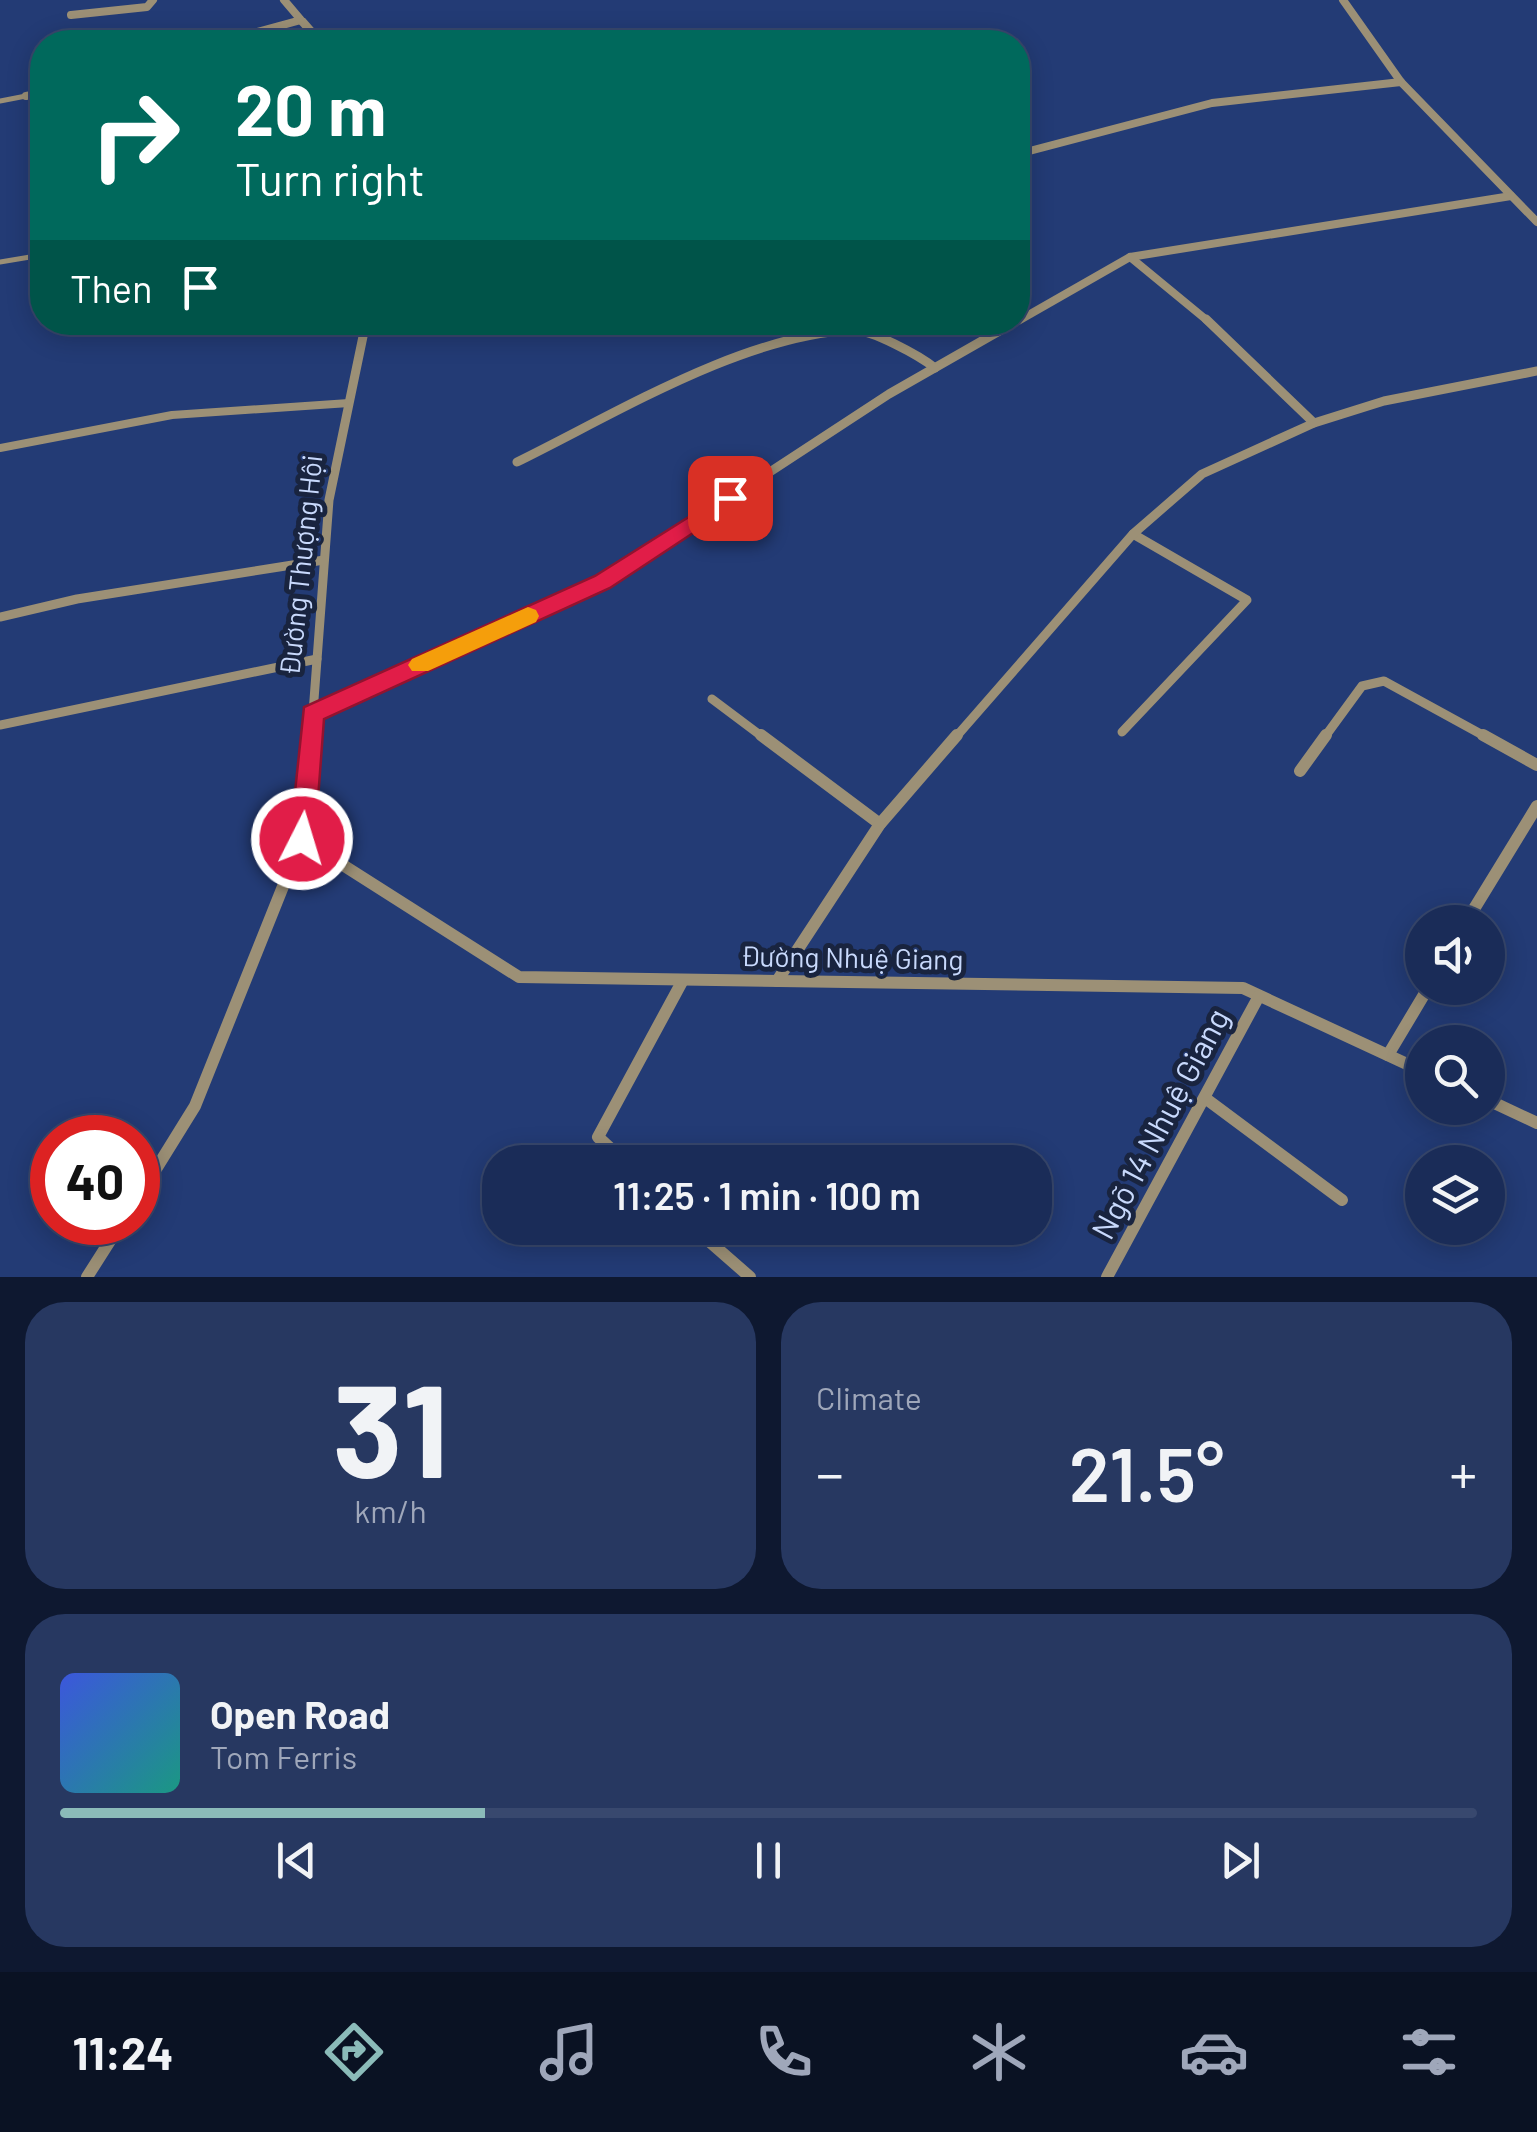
<!DOCTYPE html>
<meta charset="utf-8">
<style>
:root{--surface:#1a2c58;--page:#273861;--text:#f1f3f6;--muted:#9fa7ba;--line:#38486e;--accent:#8bbbb9}
body{margin:0;font-family:Barlow,sans-serif;background:var(--page);color:var(--text);height:100vh;display:flex;flex-direction:column;font-size:38px;white-space:nowrap}
*{box-sizing:border-box;margin:0}
p{font-size:32px;color:var(--muted)}
.icon{flex:none;width:55px;height:55px;fill:none;stroke:currentColor;stroke-width:2;stroke-linecap:round;stroke-linejoin:round}
.map{position:relative;height:1277px;overflow:hidden}
.details{display:flex;flex-direction:column;gap:25px;padding:25px;background:#0e1830;flex:1}
.details>*{flex:none}
.top-card{position:absolute;left:30px;top:30px;width:1000px;height:305px;border-radius:40px;box-shadow:0 5px 25px #0003,0 0 0 2px var(--line);background:#00695c;color:#fff;overflow:hidden}
.controls{position:absolute;left:1405px;top:905px;display:grid;gap:20px}
.controls a{display:grid;place-items:center;width:100px;height:100px;border-radius:50%;background:var(--surface);box-shadow:0 5px 25px #0003,0 0 0 2px var(--line);font-size:50px}
.speed{position:absolute;left:30px;top:1115px;display:flex;gap:20px;font-size:50px;font-weight:700;text-align:center}
.speed>*{display:grid;place-content:center;width:130px;height:130px;border-radius:50%;background:var(--surface);box-shadow:0 5px 25px #0003,0 0 0 2px var(--line);line-height:1}
.speed .limit{border:15px solid #d22;background:#fff;color:#111}
.pin{position:absolute;display:grid;place-items:center;width:85px;height:85px;color:#fff;margin:-42px;border-radius:20px;box-shadow:0 5px 15px #0006}
.me{position:absolute;width:110px;margin:-55px;rotate:5deg;stroke-linejoin:round;filter:drop-shadow(0 0 8px #0008)}
.turn{display:flex;align-items:center;gap:35px;height:210px;padding:0 40px;font-size:45px}
.turn .icon{width:130px;height:130px;stroke-width:2.5}
.turn b{display:block;font-size:70px;line-height:85px}
.then{display:flex;align-items:center;height:95px;padding:0 40px;background:#0003;gap:20px;font-size:38px}
.big{font-size:75px;font-weight:600;line-height:1.1}
.details .tile{flex:1;display:flex;flex-direction:column;justify-content:center;gap:15px;min-width:0;padding:0 35px;border-radius:40px;background:var(--page)}
.details .dial{align-items:center;gap:0}
.dial b{font-size:130px;line-height:1}
.song{display:flex;align-items:center;gap:30px}
.cover{width:120px;height:120px;border-radius:15px;background:linear-gradient(135deg,hsl(230 70% 55%),hsl(170 70% 35%))}
.played{height:10px;border-radius:5px;background:linear-gradient(90deg,var(--accent) 30%,var(--line) 30%)}
.keys{display:flex;justify-content:space-around;direction:ltr}
.heat{display:flex;justify-content:space-between;align-items:center;font-size:55px;direction:ltr}
.details .tiles{flex:1;display:grid;gap:25px;grid-template-columns:1fr 1fr}
.tile:last-child{grid-column:span 2}
.trip{position:absolute;left:482px;top:1145px;width:570px;height:100px;border-radius:40px;background:var(--surface);box-shadow:0 5px 25px #0003,0 0 0 2px var(--line);font-weight:600;line-height:100px;text-align:center}
.dock{display:flex;height:160px;justify-content:space-around;align-items:center;background:#0a1223;color:var(--muted)}
.dock .icon{width:70px;height:70px}
.dock .active{color:var(--accent)}
.dock b{font-size:45px;color:var(--text)}
.map>svg:first-child{display:block}
</style>
<div class="map">
<svg width="1537" height="1277" viewBox="0 0 1537 1277">
<rect width="100%" height="100%" fill="#233b75"/>
<g fill="none" stroke-linecap="round" stroke-linejoin="round">
<g stroke="#9c9076" stroke-width="5">
<path d="M0,101l26,-5"/>
<path d="M0,262l42,-7"/>
</g>
<path stroke="#9c9076" stroke-width="8" d="M0,448l172,-33 177,-12"/>
<g stroke="#9c9076" stroke-width="8">
<path d="M1343,0l58,82 136,140"/>
<path d="M71,15l76,-8 6,-7"/>
<path d="M221,42l80,-22 -17,-20"/>
<path d="M26,96l16,-3"/>
<path d="M1018,154l194,-51 189,-21"/>
<path d="M1130,257l79,65"/>
<path d="M1018,321l112,-64 381,-61"/>
</g>
<g stroke="#9c9076" stroke-width="9">
<path d="M1206,319l108,104"/>
<path d="M366,322l-37,178 -16,213 289,-131 287,-188 126,-72"/>
<path d="M517,462c100,-49 224,-126 335,-132 19,-1 68,26 83,38"/>
<path d="M0,617l77,-18 247,-39"/>
<path d="M712,699l52,39"/>
<path d="M0,725l317,-66"/>
<path d="M1122,732l125,-132 -114,-66"/>
<path d="M955,738l178,-204 69,-60 112,-51 70,-22 153,-30"/>
<path d="M1324,738l38,-52 22,-5 104,57"/>
</g>
<g stroke="#9c9076" stroke-width="12">
<path d="M761,735l119,89"/>
<path d="M1483,735l54,30"/>
<path d="M1300,771l26,-36"/>
<path d="M1466,922l71,-116"/>
<path d="M777,981l103,-157 77,-89"/>
<path d="M1388,1055l40,-67"/>
<path d="M1205,1098l137,102"/>
<path d="M1488,1100l49,23"/>
<path d="M625,1162l-27,-25 85,-157"/>
<path d="M138,1198l57,-92 107,-267 217,138 724,11 179,83"/>
<path d="M694,1228l56,49"/>
<path d="M87,1277l35,-55"/>
<path d="M1107,1277l152,-281"/>
</g>
<g fill="#9c9076" fill-rule="evenodd">
<path d="M297,18h8l21,24h-11l-18,-20z"/>
<path d="M313,706l6,2 3,5 -10,126 -3,6 -7,2 -7,-2 -3,-6 12,-126 3,-5z"/>
</g>
</g>
<path fill="#e11d48" stroke="#92132f" stroke-width="2.5" d="M730,491l7,2 3,5 -3,6 -127,84 -286,131 -9,120 -4,8 -9,3 -9,-3 -3,-8 14,-132 291,-131z"/>
<path fill="#f59e0b" d="M528,607l8,3 3,6 -3,6 -108,49h-16l-4,-6 4,-6z"/>
<g text-anchor="middle" dominant-baseline="central" stroke-width="10" stroke-linejoin="round" paint-order="stroke">
<g font-size="28" fill="#c8d9fc" stroke="#19243f">
<text transform="translate(300 565) rotate(-84)">Đường Thượng Hội</text>
<text transform="translate(852 957) rotate(1)">Đường Nhuệ Giang</text>
</g>
<g font-size="32" fill="#c8d9fc" stroke="#19243f">
<text transform="translate(1159 1123) rotate(-62)">Ngõ 14 Nhuệ Giang</text>
</g>
</g>
</svg>
<div class="controls">
<a><svg class="icon" aria-label="sound" viewBox="0 0 24 24"><path d="M4 9h4l5-4v14l-5-4H4zM17 9q2 3 0 6"/></svg></a>
<a><svg class="icon" aria-label="search" viewBox="0 0 24 24"><circle cx="10" cy="10" r="6"/><path d="M15 15l6 6"/></svg></a>
<a><svg class="icon" aria-label="layers" viewBox="0 0 24 24"><path d="M12 4l9 5-9 5-9-5zM3 14l9 5 9-5"/></svg></a>
</div>
<div class="speed"><div class="limit">40</div></div>
<div class="pin" style="left:730px;top:498px;background:#d93025"><svg class="icon" aria-label="arrive" viewBox="0 0 24 24"><path d="M6 21V4h12l-3 4 3 4H6"/></svg></div>
<svg class="me" style="left:302px;top:839px" viewBox="-20 -20 40 40"><circle r="17" fill="#e11d48" stroke="#fff" stroke-width="3"/><path d="M0-11L8 9 0 5-8 9z" fill="#fff"/></svg>
<div class="trip">11:25 · 1 min · 100 m</div>
<div class="top-card">
<div class="turn"><svg class="icon" aria-label="right" viewBox="0 0 24 24"><path d="M7 20v-9h11M14 6l5 5-5 5"/></svg><div><b>20 m</b>Turn right</div></div>
<div class="then">Then<svg class="icon" aria-label="arrive" viewBox="0 0 24 24"><path d="M6 21V4h12l-3 4 3 4H6"/></svg></div>
</div>
</div>
<section class="details">
<div class="tiles">
<div class="tile dial"><b>31</b><p>km/h</p></div>
<div class="tile"><p>Climate</p>
<div class="heat"><a>−</a><b class="big">21.5°</b><a>+</a></div>
</div>
<div class="tile">
<div class="song"><i class="cover"></i><div><b>Open Road</b><p>Tom Ferris</p></div></div>
<div class="played"></div>
<div class="keys"><svg class="icon" aria-label="previous" viewBox="0 0 24 24"><path d="M18 5L8 12l10 7zM5 5v14"/></svg><svg class="icon" aria-label="pause" viewBox="0 0 24 24"><path d="M8 5v14M16 5v14"/></svg><svg class="icon" aria-label="next" viewBox="0 0 24 24"><path d="M6 5l10 7-10 7zM19 5v14"/></svg></div>
</div>
</div>
</section>
<nav class="dock">
<b>11:24</b>
<svg class="icon active" aria-label="directions" viewBox="0 0 24 24"><path d="M12 3l9 9-9 9-9-9zM9 14v-3h6M13 9l2 2-2 2"/></svg>
<svg class="icon" aria-label="music" viewBox="0 0 24 24"><path d="M9 18V5l10-2v13"/><circle cx="6" cy="18" r="3"/><circle cx="16" cy="16" r="3"/></svg>
<svg class="icon" aria-label="phone" viewBox="0 0 24 24"><path d="M5 4h4l2 5-3 2q2 4 5 5l2-3 5 2v4C11 20 4 13 5 4z"/></svg>
<svg class="icon" aria-label="climate" viewBox="0 0 24 24"><path d="M12 3v18M4 7l16 10M4 17L20 7"/></svg>
<svg class="icon" aria-label="car" viewBox="0 0 24 24"><path d="M5 17H2v-5l4-1 3-4h7l3 4 3 1v5h-3M9 17h6M6 11h13"/><circle cx="7" cy="17" r="2"/><circle cx="17" cy="17" r="2"/></svg>
<svg class="icon" aria-label="filters" viewBox="0 0 24 24"><path d="M4 7h16M4 17h16"/><circle cx="9" cy="7" r="2"/><circle cx="15" cy="17" r="2"/></svg>
</nav>
